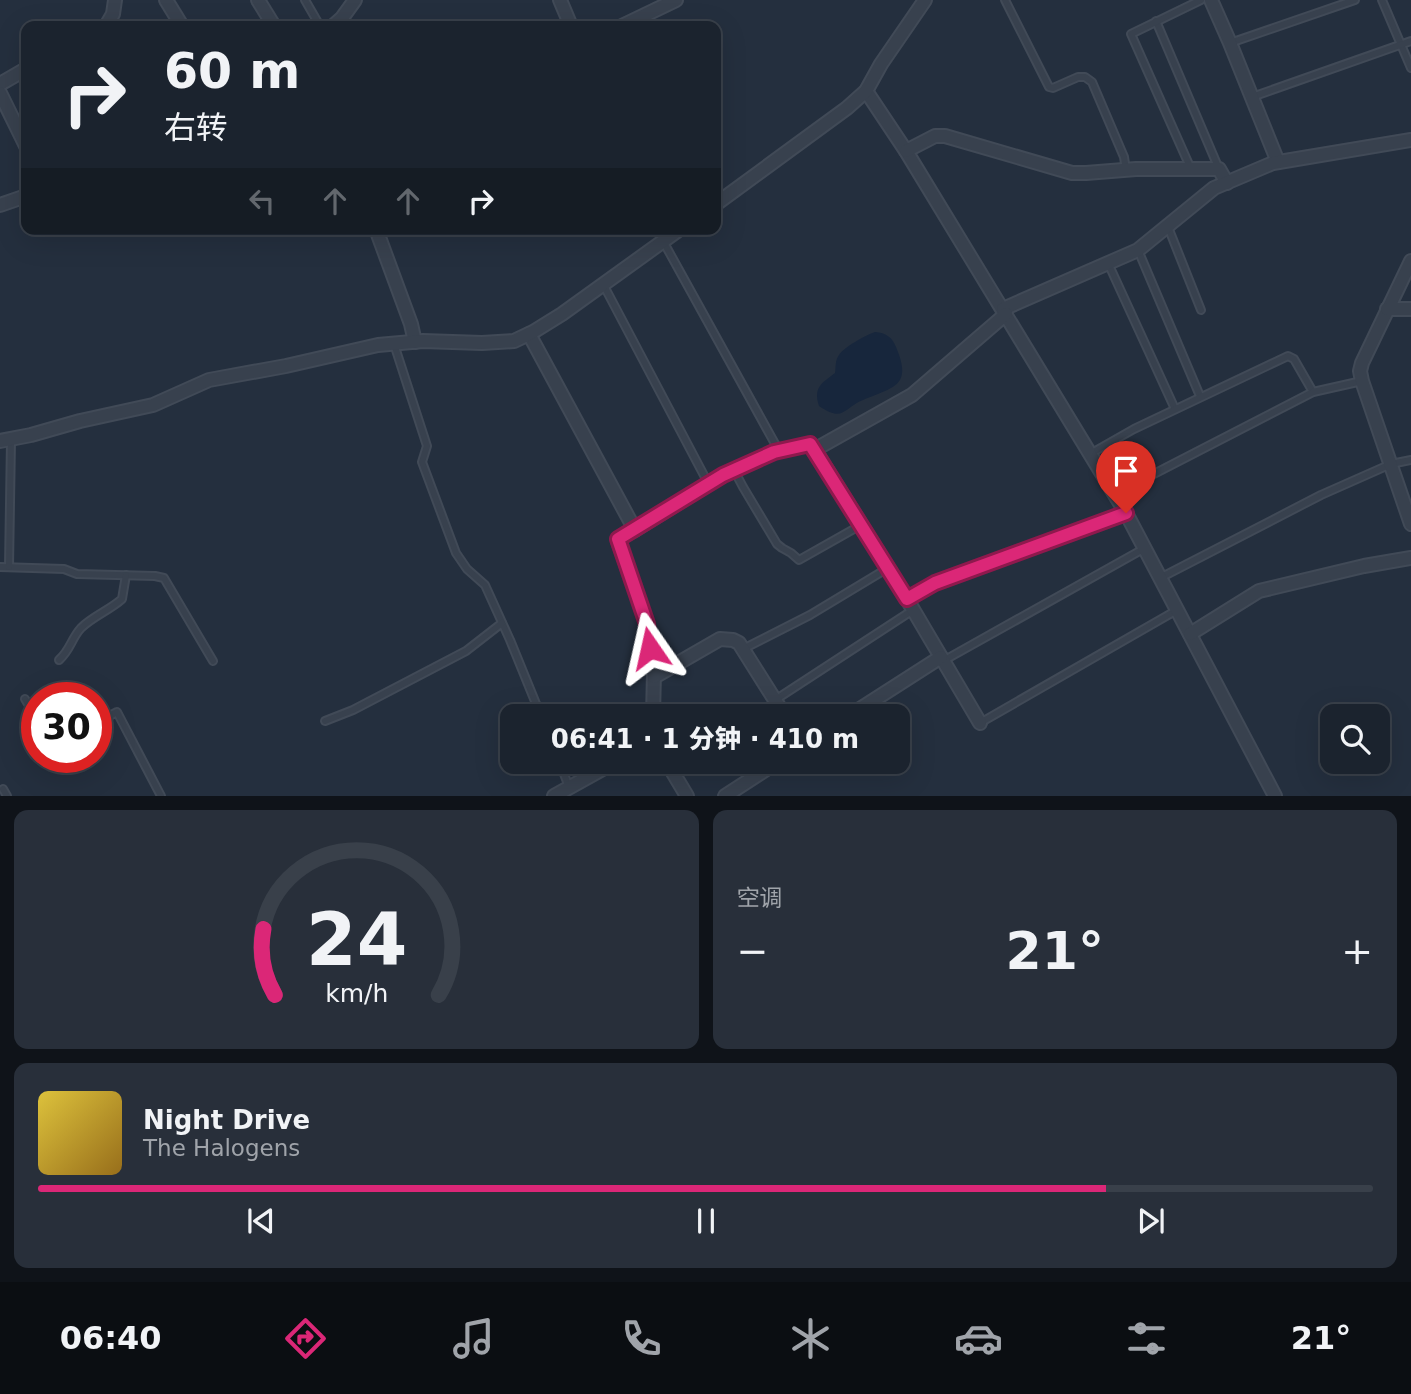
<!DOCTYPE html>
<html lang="zh">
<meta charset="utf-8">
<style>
:root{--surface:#1b232e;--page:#282f3a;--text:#f1f3f6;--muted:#a0a4aa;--line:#39404a;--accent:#db2777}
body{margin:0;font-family:"DejaVu Sans","Noto Sans SC",sans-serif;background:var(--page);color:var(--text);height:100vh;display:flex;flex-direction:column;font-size:26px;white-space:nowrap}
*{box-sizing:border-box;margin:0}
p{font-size:23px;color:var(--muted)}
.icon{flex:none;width:38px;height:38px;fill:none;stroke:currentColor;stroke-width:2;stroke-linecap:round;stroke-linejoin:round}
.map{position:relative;height:796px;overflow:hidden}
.details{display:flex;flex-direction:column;gap:14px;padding:14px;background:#0f1319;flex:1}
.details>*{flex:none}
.top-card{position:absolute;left:21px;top:21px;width:700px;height:214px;border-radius:14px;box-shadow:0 7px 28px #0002,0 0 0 2px var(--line);background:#1b232e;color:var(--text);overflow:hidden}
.tools{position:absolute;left:1320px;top:704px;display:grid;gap:14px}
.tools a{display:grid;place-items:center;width:70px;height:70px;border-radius:14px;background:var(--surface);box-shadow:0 7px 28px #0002,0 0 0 2px var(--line);font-size:35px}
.speed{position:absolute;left:21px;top:682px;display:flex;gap:14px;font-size:35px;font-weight:700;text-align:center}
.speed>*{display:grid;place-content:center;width:91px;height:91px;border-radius:50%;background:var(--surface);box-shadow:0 7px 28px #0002,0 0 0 2px var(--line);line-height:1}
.speed .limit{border:10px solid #d22;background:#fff;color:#111}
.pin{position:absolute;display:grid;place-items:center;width:60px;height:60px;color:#fff;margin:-72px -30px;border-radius:50% 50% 50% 0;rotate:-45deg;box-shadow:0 0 7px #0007}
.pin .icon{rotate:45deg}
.me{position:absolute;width:77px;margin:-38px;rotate:349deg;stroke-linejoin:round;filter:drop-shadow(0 0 5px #0008)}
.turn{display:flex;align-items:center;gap:24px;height:147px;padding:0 28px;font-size:32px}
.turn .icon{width:91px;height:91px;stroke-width:2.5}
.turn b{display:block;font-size:49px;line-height:60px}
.lanes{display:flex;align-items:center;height:66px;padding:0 28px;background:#0003;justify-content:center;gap:35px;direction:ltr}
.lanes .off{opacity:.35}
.big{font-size:52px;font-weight:800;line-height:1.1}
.details .tile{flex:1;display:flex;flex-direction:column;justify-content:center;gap:10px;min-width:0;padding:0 24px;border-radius:14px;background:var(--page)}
.details .dial{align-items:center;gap:0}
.dial svg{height:182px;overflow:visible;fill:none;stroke:var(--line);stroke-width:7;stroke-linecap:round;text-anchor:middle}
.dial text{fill:var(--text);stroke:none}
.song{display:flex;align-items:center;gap:21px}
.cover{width:84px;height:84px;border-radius:10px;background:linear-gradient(135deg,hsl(50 70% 55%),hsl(40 70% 35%))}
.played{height:7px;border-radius:4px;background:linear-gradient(90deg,var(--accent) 80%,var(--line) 80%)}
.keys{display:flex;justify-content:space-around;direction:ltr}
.heat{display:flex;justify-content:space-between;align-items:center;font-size:38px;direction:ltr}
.details .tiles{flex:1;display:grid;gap:14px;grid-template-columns:1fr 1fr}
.tile:last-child{grid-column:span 2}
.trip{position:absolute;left:500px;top:704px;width:410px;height:70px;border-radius:14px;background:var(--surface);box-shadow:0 7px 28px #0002,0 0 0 2px var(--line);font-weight:800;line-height:70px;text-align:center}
.menu{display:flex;height:112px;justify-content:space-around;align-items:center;background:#0b0e12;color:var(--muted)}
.menu .icon{width:49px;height:49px}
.menu .on{color:var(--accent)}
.menu b{font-size:32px;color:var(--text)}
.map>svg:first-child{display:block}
</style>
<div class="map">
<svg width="1411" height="796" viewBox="0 0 1411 796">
<rect width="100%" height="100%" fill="#242f3e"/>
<path fill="#17263c" d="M875,332c11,1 17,5 21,15 17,40 -3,40 -33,53 -20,8 -19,23 -44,6 -6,-19 3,-23 16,-33 1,-6 0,-13 4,-18 5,-8 27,-20 36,-23z"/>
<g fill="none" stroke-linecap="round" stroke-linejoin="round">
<g stroke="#414a57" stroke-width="10">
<g id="lane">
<path d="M305,0l15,26"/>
<path d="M1005,0l44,87 4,1 25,-11h7l7,5 32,75 2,13"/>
<path d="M1382,0l29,68"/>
<path d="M1156,21l63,148"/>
<path d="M1230,43l125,-43"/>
<path d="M1252,97l159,-56"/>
<path d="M1191,169l-60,-135 70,-34"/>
<path d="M1168,227l33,83"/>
<path d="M663,241l116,210"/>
<path d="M1138,250l62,146"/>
<path d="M1108,263l67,146"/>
<path d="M603,284l105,199"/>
<path d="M394,344l33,102 -5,16 34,91 11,16 18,16 25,55 31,76"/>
<path d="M1090,454l44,-25 154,-73 6,3 19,33"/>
<path d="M734,470l9,17 34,57 5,4 9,5 8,7 62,-35"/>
<path d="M1115,494l198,-102 49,-11"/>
<path d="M0,567l64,2 13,5 78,2 9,2 49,83"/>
<path d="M9,567l2,-127"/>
<path d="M1160,578l161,-83 70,-31 20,-4"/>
<path d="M743,649l67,-34 78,-47"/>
<path d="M59,660c12,-11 12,-21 22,-32 12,-12 29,-18 41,-29l4,-24"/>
<path d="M943,661l202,-113"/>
<path d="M25,699l12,20"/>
<path d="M775,700l138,-90"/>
<path d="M325,721l28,-11 113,-59 36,-28"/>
<path d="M96,723l21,-11 44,84"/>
<path d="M980,723l197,-113"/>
<path d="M559,761l10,26"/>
<path d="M3,789l4,7"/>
</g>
</g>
<g stroke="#414a57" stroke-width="16">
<g id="street">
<path d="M166,0l16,26"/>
<path d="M258,0l16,26"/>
<path d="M560,0l11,26"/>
<path d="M1211,0l19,43 48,119"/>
<path d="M106,26l7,-12 2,-14"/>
<path d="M333,26l9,-8 13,-18"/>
<path d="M622,26l54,-26"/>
<path d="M0,84l26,-15"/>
<path d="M866,91l40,60 220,362 149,283"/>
<path d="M0,93l26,53"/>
<path d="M906,151l29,-15h10l127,37h14l50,-4h83l8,14"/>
<path d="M716,204l131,-96 19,-17 15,-27 44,-64"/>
<path d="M0,205l26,-9"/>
<path d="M376,229l35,95 4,18"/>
<path d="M1411,261l-49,102 -2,8 2,10 49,143"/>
<path d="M1003,309l135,-59 76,-62 59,-25 138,-23"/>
<path d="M1387,309h24"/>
<path d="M529,334l106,196 -17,9v2l29,83 7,48 -1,44"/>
<path d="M0,441l31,-6 49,-14 73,-16 56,-25 77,-14 92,-21 45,-4 59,2 32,-2 19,-9 29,-18 118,-85"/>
<path d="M814,450l98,-55 94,-81"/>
<path d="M635,530l88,-55 51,-23 37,-8 84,135 85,144"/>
<path d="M907,599l28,-16 191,-70"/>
<path d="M1190,634l69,-43 105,-25 47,-8"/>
<path d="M654,677l66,-38 13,1 6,3 46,73"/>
<path d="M849,716l92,-59"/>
<path d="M666,761l21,35"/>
<path d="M554,796l63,-35"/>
<path d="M725,796l54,-35"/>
</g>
</g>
<use href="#lane" stroke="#38414e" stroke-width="6"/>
<use href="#street" stroke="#38414e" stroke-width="12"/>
</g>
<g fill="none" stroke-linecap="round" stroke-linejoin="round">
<g stroke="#8e194d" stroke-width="18">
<path id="route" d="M650,648l-3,-24 -29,-85 105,-64 51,-23 36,-8 97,155 28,-16 191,-70"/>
</g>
<use href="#route" stroke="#db2777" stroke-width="12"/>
</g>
</svg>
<div class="tools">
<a><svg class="icon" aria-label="search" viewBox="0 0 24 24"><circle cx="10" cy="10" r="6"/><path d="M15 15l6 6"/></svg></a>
</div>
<div class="speed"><div class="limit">30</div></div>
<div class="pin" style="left:1126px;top:513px;background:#d93025"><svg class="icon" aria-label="arrive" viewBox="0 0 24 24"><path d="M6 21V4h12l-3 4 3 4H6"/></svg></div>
<svg class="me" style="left:650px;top:648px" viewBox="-20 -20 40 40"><path d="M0-17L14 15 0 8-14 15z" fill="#db2777" stroke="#fff" stroke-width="4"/></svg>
<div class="trip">06:41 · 1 分钟 · 410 m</div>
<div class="top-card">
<div class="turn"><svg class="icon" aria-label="right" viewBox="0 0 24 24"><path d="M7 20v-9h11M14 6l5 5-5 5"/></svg><div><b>60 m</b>右转</div></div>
<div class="lanes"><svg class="icon off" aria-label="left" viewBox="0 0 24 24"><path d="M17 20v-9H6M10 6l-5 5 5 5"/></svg><svg class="icon off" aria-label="ahead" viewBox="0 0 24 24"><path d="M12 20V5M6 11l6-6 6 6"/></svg><svg class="icon off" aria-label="ahead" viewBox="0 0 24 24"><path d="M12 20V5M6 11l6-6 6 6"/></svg><svg class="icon" aria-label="right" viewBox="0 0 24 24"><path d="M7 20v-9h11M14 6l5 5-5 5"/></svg></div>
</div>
</div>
<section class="details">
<div class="tiles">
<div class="tile dial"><svg viewBox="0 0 100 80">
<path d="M14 69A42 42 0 1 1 86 69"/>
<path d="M14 69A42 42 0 0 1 9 40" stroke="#db2777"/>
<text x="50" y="56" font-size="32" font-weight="700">24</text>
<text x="50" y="72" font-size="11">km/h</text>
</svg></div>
<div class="tile"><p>空调</p>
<div class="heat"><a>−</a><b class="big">21°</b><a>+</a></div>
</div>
<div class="tile">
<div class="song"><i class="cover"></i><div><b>Night Drive</b><p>The Halogens</p></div></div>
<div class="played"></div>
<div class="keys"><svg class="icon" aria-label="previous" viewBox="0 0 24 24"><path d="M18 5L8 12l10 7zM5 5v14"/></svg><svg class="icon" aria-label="pause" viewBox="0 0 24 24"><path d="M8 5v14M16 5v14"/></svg><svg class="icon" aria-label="next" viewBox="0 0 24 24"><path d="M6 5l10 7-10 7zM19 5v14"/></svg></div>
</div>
</div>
</section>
<nav class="menu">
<b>06:40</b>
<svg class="icon on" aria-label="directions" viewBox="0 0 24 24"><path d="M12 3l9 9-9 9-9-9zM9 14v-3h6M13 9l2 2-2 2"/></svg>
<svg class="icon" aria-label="music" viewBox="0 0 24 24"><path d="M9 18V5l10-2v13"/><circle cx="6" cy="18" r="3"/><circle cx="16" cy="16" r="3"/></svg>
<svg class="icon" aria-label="phone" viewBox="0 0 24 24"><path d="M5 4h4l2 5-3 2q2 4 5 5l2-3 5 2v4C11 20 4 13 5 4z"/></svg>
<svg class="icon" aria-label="climate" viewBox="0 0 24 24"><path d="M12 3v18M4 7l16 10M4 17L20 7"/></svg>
<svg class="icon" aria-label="car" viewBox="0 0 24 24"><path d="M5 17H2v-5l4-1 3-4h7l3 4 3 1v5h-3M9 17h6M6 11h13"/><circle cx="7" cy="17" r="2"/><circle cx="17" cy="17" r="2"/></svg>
<svg class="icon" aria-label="filters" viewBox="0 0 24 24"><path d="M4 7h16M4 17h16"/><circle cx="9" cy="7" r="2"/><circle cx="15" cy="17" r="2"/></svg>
<b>21°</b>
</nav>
